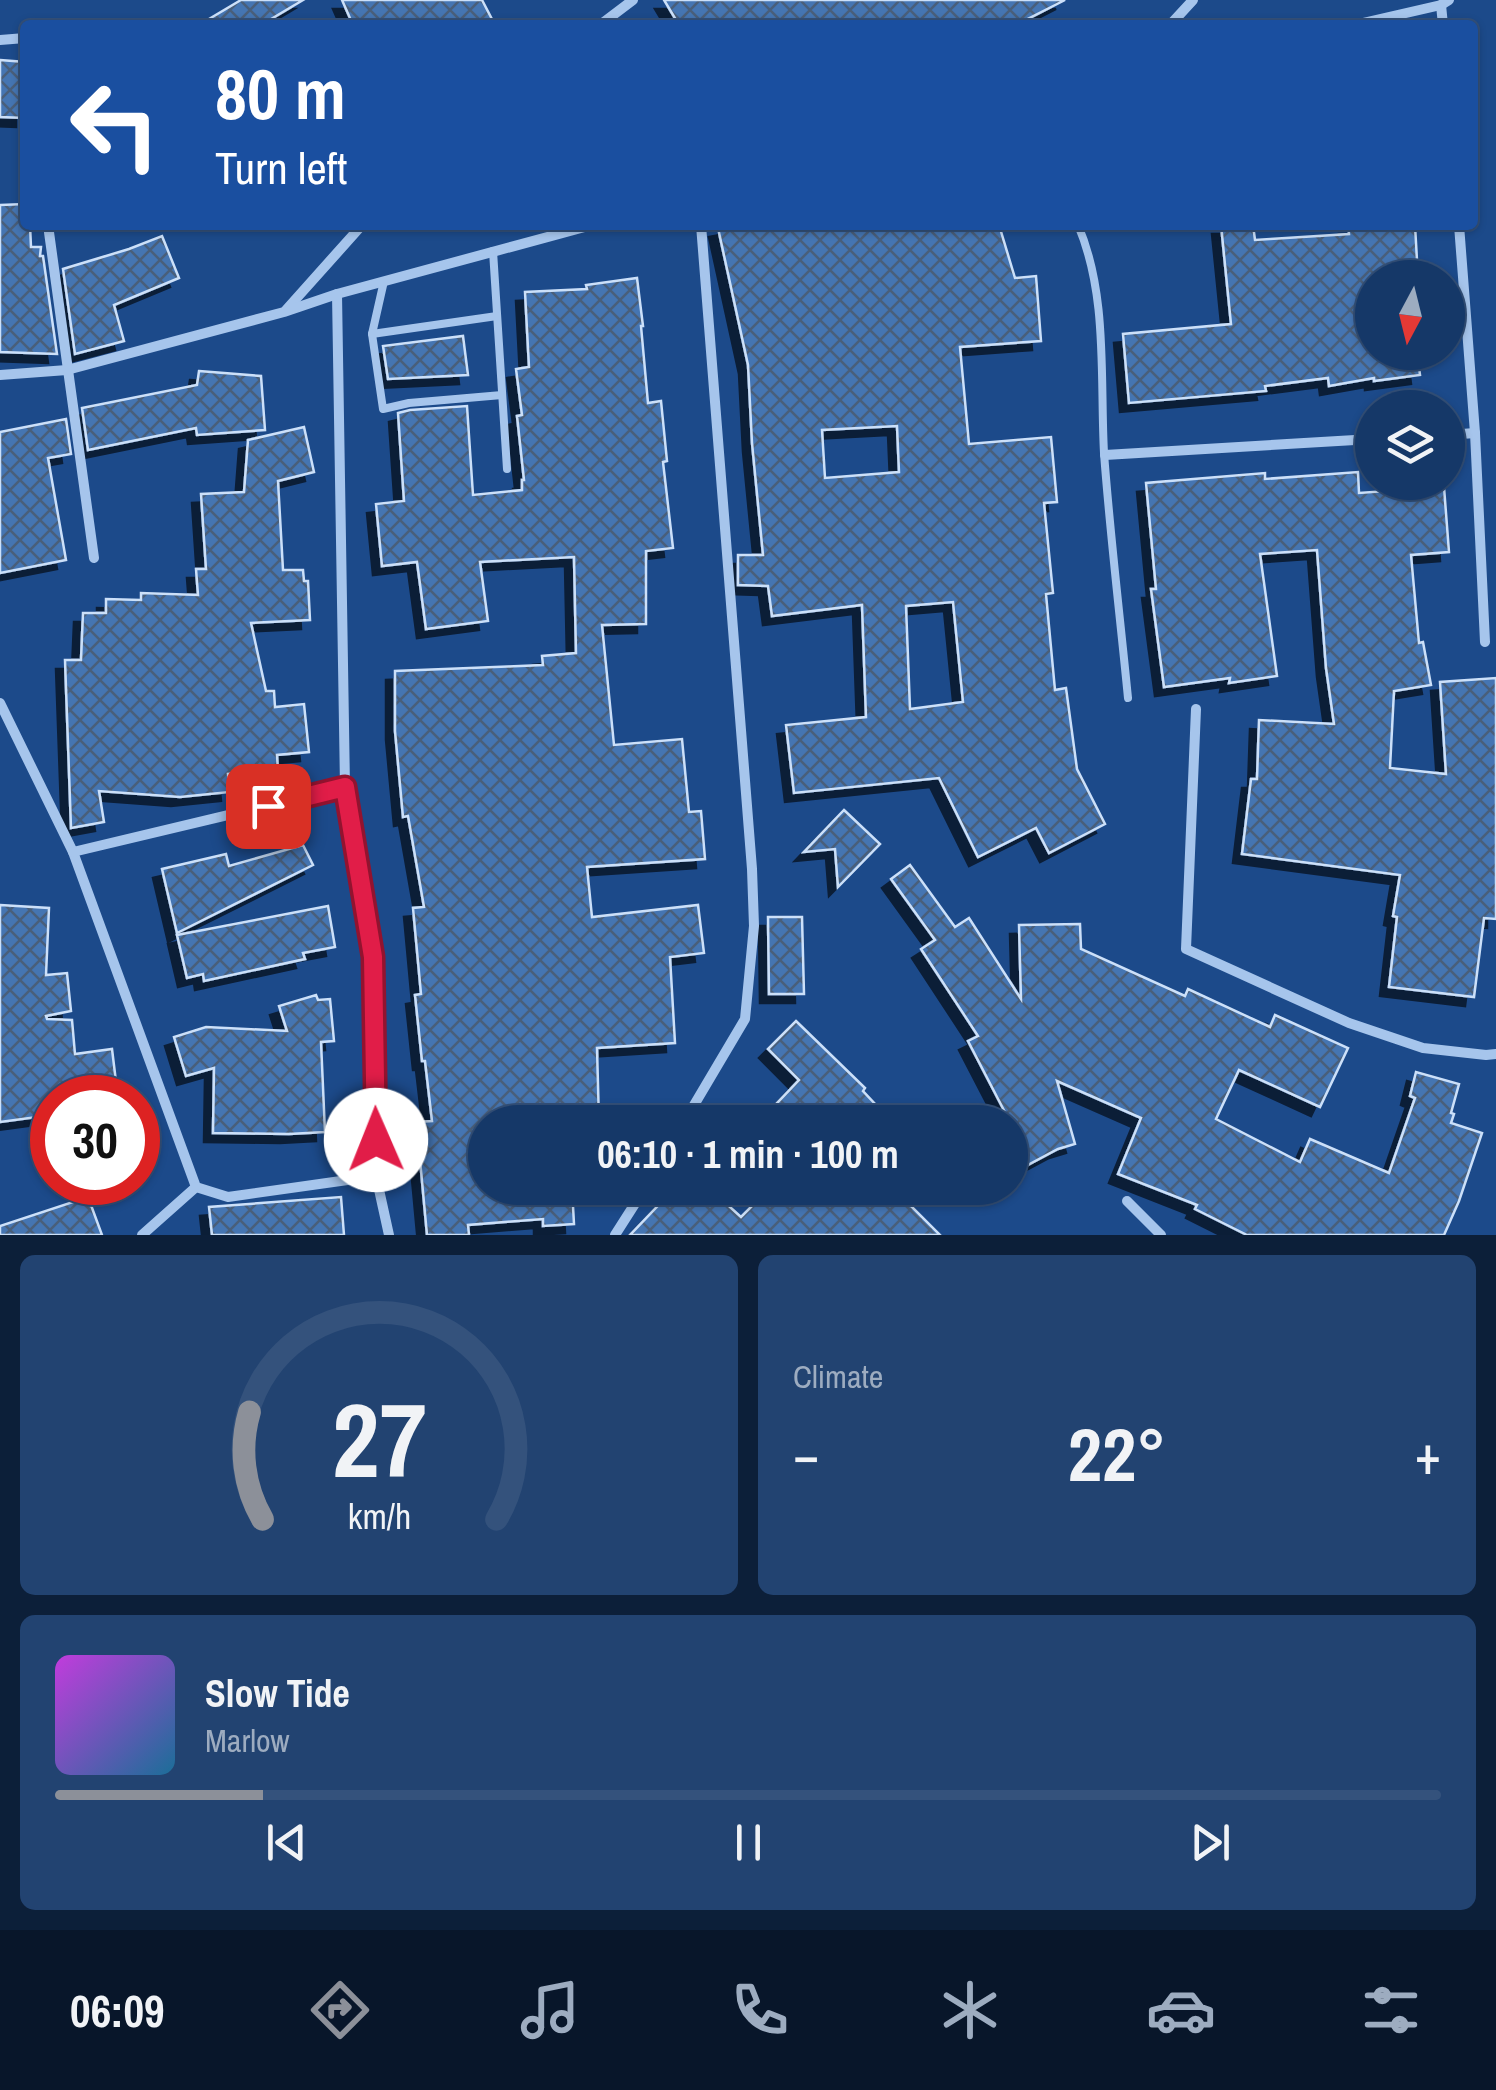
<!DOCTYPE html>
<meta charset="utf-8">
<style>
:root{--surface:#153868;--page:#224371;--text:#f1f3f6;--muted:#9dacc0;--line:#34527c;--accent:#8c9099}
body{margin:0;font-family:"Archivo Narrow",sans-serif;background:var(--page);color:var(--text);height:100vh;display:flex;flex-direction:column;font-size:38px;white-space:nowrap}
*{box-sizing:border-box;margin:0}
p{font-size:32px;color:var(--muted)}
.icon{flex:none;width:55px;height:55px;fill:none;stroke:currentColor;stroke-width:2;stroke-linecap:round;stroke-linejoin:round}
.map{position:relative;height:1235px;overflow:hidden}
.details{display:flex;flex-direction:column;gap:20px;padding:20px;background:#0c1f39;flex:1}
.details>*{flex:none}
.guide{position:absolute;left:20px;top:20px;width:1458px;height:210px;border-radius:10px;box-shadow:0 2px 8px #0004,0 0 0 2px var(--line);background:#1a4fa0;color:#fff;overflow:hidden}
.needle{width:65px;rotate:187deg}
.tools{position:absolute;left:1355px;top:260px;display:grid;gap:20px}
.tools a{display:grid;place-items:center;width:110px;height:110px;border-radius:50%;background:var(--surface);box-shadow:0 2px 8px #0004,0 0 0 2px var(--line);font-size:50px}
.speed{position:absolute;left:30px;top:1075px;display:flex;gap:20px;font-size:50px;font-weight:700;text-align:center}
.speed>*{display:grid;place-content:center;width:130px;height:130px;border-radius:50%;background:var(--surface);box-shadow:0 2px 8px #0004,0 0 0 2px var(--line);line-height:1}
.speed .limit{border:15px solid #d22;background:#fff;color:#111}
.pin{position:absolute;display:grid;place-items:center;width:85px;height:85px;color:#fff;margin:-42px;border-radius:20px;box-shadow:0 5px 15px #0006}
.me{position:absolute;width:110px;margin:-55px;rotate:359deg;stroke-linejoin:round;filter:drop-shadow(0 0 8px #0008)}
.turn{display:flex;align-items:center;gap:35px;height:210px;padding:0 30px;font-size:45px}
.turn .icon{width:130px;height:130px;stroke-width:2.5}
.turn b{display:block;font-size:70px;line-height:85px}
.big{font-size:75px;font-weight:700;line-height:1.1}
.details .tile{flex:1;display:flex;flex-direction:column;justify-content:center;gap:15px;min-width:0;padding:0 35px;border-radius:15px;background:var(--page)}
.details .dial{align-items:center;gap:0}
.dial svg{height:260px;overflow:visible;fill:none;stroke:var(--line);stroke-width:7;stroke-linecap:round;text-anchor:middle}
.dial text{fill:var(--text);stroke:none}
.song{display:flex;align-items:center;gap:30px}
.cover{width:120px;height:120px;border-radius:15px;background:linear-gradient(135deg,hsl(290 70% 55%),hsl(200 70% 35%))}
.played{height:10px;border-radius:5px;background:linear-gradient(90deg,var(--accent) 15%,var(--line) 15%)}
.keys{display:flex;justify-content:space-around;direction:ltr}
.heat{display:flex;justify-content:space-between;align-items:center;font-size:55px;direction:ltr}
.details .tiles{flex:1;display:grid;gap:20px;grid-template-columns:1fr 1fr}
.tile:last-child{grid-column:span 2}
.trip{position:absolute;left:468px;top:1105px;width:560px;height:100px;border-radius:50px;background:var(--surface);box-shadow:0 2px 8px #0004,0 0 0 2px var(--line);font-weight:700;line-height:100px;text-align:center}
.menu{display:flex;height:160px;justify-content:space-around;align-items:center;background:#08162a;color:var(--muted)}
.menu .icon{width:70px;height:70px}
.menu .active{color:var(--accent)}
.menu b{font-size:45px;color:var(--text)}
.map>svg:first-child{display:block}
</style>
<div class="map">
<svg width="1496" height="1235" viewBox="0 0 1496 1235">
<defs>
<pattern id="building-cross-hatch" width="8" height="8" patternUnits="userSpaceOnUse" patternTransform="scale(2.5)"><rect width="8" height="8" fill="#4474b2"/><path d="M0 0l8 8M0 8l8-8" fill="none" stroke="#485e7a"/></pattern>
<filter id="shadow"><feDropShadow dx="-9" dy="9" stdDeviation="0" flood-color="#0009"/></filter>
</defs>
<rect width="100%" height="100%" fill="#1c4a8a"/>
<g fill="url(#building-cross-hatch)" stroke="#cce0f9" stroke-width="2.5" fill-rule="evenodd" filter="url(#shadow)">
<path d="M241,0h62l-42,25h-62z"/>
<path d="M342,0h140l13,25h-142z"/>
<path d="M664,0h401l-49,25h-337z"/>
<path d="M0,60l25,2v56l-25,-1z"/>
<path d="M25,204v21h5l1,22h10l-1,9h3l14,98 -57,-2v-147z"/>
<path d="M734,225h265l16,53 21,-2 5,65 -81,6 9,97 82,-7 6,65 -13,1 9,90 -7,1 9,96 11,-2 11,81 28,55 -56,29 -13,-25 -58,29 -39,-79 -145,15 -8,-68 80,-8 -4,-112 -90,11 -4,-30 -30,-1v-30h25l-11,-112 -4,-78 -30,-137zM897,426l2,46 -74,6 -3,-48zM953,602l10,100 -53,7 -4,-103z"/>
<path d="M1221,225h32l2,15 94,-6 -1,-9h67l3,53h-46v74h45l3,23 -46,6v-3l-45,8 -1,-8 -63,8 1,5 -137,12 -6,-69 108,-10z"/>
<path d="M162,236l17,42 -65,27 10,36 -49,13 -12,-85 66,-20z"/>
<path d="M637,278l6,48h-2l7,77 13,-2 6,60 -4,1 10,86 -27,3v73l-44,1 12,120 68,-6 7,73 12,-1 4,48 -118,8 5,50 106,-12 6,48 -34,4 5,86 -78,5 2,74h-114v66h87l2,36 -31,2v-7l-75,6 1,10h-42l-8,-86 -18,1 -2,-27 33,-2 -7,-60h-3l-7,-66 6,-1 -8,-86 11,-1 -16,-91 -5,1 -8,-86v-60l148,-6 -1,-9 34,-3 -2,-96 -94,5 8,59 -62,8 -9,-67 -35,4 -6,-62 28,-3 -6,-88 12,-3 57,-4 6,89 49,-5v-10h2l-7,-64 5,-1 -6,-46 13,-2 -4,-75 62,-3 -1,-4z"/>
<path d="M463,336l5,39 -80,4 -5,-33z"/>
<path d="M199,371l62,5 4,54 -68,5 -1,-7 -108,22 -6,-42 115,-23z"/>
<path d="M66,419l5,35 -23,4 18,102 -66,13v-141z"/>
<path d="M304,427l10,45 -36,9 5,89h20l1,11h4l2,39 -59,3 15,68h8l1,16 29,-3 5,48 -32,3 1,16 -50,3 2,18 -50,5 -81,-6 5,31 -33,6 -6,-168h16l2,-47h23v-14l35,1v-7l57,2 -2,-26h10l-5,-75 43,-2 4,-52z"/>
<path d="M1358,472l1,21 85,-6 5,65 -38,3 8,88 4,-1 8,43 -37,6 -4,77 56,6 -6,-92 56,-4v241l-12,-1 -10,79 -85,-10 8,-70 -4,-1 7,-41 -158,-21 9,-75h6l2,-59 75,4 -8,-56 -9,-118 -57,4 17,122 -48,7 1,-5 -66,9 -13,-98h5l-10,-106 119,-10v6z"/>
<path d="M844,810l36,34 -42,43 -3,-38 -31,3z"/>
<path d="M303,845l10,20 -136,68 -15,-64 64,-15 3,12z"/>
<path d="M910,865l45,62 14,-9 52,81 -2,-74 61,-1 1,25 104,47 3,-7 82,38 5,-12 73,33 -28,59 -81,-37 -23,49 84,43 10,-23 79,34 26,-75 -5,-2 6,-24 43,12 -8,29 3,1 -3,9 31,10 -23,68 -15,34h-197l-52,-26 2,-4 -79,-31 23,-56 -84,-37 18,63 -17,5 -34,18 -14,-28v-17l-42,-81 10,-5 -57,-87 14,-9 -44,-61z"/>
<path d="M0,905l49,3 -3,67 21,-2 4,38 -25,5 1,3 25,1 3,34 37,-5 6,49h-66v17l-52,7z"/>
<path d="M328,906l7,41 -32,6 2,6 -101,22 -1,-7 -16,4 -10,-43z"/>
<path d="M768,917h34l2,77h-35z"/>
<path d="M316,995l2,5 12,-1 4,42 -13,1 4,90 -36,2 -76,-1 1,-65 -28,8 -12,-39 32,-10 81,4 -8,-25z"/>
<path d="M796,1021l69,67 -2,3 29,31h-133l40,-42 -31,-31z"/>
<path d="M675,1188h34l32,29 29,-29h123l47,47h-310z"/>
<path d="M88,1197l14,38h-102v-9z"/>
<path d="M341,1197l3,38h-132l-3,-28z"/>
</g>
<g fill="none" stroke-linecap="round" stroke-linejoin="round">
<g stroke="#a6c5ec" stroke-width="8">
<path d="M1078,225c30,70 22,153 26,228 6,81 16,163 24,245"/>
<path d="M493,251l14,218"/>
<path d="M384,281l-12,53 11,75 26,-6 93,-8"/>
<path d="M372,334l125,-18"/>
</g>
<g stroke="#a6c5ec" stroke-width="10">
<path d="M1441,5l2,20"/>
<path d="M600,25l33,-25"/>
<path d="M1170,25l23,-25"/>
<path d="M1354,25l87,-20 8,-5"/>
<path d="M0,40l25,-2"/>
<path d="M48,225l46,333"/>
<path d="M1459,225l16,208 10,209"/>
<path d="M337,294l8,493 28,170 3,219 13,59"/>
<path d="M286,310l76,-85"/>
<path d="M0,375l67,-5 217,-58 53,-18 255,-69"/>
<path d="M1448,435l27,-2"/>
<path d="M1105,455l267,-16"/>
<path d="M0,703l73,149 123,335 32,10 148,-21"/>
<path d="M1196,709l-10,240 163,74 74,25 63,7 10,-1"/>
<path d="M73,852l272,-65"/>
<path d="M684,1122l61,-103 9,-93 -2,-57 -51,-644"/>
<path d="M1127,1201l34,34"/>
<path d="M142,1235l54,-48"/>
<path d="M615,1235l30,-47"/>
</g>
</g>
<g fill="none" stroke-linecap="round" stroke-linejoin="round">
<g stroke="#92132f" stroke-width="25">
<path id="route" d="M268,806l77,-19 28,170 3,183"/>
</g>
<use href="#route" stroke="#e11d48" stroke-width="18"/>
</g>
</svg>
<div class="tools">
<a><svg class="needle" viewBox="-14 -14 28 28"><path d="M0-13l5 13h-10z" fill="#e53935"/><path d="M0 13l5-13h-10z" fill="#9dacc0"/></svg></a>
<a><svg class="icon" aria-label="layers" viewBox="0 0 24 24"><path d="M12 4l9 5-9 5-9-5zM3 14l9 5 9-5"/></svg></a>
</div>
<div class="speed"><div class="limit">30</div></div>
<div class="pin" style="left:268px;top:806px;background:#d93025"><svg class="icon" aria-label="arrive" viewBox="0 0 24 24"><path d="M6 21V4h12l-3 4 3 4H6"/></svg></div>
<svg class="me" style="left:376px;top:1140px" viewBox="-20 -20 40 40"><circle r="19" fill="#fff"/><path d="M0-13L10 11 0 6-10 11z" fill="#e11d48"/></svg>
<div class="trip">06:10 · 1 min · 100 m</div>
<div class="guide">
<div class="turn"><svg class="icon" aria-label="left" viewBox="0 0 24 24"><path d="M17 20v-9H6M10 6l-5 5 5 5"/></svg><div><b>80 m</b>Turn left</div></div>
</div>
</div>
<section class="details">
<div class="tiles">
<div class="tile dial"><svg viewBox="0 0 100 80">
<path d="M14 69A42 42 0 1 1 86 69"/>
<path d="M14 69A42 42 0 0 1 10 36" stroke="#8c9099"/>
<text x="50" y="56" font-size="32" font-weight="700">27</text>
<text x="50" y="72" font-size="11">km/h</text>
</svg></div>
<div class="tile"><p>Climate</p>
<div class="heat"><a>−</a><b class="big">22°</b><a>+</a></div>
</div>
<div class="tile">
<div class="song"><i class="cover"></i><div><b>Slow Tide</b><p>Marlow</p></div></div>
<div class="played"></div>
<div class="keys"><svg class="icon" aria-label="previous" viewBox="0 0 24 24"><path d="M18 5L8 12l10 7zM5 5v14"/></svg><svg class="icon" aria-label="pause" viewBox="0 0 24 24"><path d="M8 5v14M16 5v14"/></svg><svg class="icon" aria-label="next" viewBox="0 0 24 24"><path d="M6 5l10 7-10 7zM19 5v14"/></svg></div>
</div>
</div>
</section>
<nav class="menu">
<b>06:09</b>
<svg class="icon active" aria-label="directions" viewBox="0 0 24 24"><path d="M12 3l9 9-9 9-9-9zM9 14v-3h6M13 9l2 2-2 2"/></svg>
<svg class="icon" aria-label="music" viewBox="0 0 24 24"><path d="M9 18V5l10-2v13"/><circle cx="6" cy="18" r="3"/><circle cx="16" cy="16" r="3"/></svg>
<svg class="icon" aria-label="phone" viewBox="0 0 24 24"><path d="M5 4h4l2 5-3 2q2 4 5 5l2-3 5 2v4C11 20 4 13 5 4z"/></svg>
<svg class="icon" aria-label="climate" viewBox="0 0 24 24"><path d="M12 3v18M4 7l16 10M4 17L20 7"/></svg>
<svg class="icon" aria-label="car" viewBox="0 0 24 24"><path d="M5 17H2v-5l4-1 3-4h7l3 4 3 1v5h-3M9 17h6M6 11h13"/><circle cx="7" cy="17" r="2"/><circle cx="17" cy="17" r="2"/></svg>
<svg class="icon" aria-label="filters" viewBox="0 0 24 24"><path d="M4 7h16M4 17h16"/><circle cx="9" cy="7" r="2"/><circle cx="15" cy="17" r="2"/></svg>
</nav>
